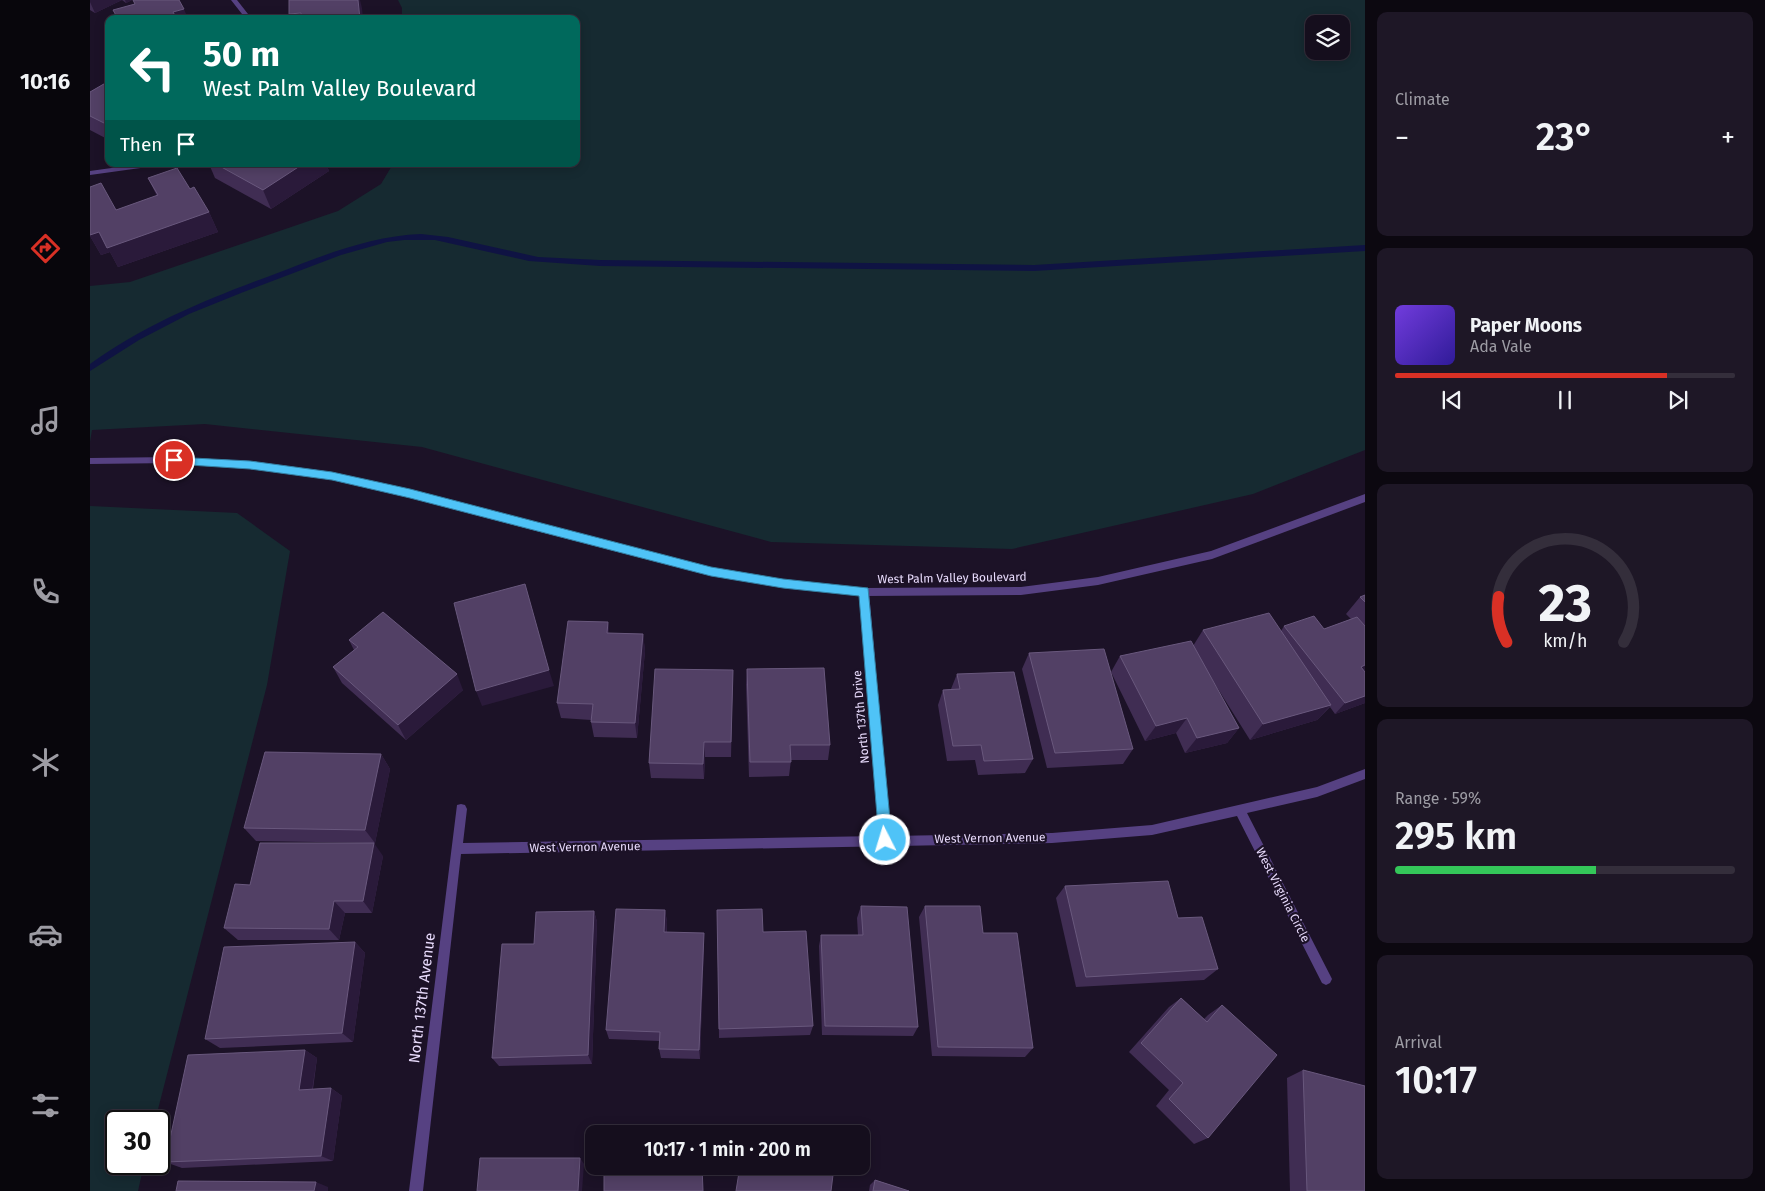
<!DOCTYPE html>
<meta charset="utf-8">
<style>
:root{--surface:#150e1d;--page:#1e1726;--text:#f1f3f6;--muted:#9d9ca4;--line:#342e3b;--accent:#d93025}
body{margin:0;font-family:"Fira Sans",sans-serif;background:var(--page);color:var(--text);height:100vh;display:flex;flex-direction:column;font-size:19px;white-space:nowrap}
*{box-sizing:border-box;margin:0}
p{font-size:16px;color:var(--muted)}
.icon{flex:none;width:28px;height:28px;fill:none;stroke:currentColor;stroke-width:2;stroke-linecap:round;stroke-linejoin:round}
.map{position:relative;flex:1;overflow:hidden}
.panel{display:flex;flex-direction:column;gap:12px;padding:12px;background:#0c0810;width:400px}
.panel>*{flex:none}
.guide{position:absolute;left:15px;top:15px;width:475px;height:152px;border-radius:10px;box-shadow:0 2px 12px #0003,0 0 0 1px var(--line);background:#00695c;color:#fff;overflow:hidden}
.tools{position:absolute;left:1215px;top:15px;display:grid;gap:10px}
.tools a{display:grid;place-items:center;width:45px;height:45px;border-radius:10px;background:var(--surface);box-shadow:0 2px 12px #0003,0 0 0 1px var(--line);font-size:25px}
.speed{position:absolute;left:15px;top:1110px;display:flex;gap:10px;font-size:25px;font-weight:700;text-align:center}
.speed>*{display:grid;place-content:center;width:65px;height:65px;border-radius:50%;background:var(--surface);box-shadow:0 2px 12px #0003,0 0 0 1px var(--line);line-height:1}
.speed .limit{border:2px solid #111;border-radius:8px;background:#fff;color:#111}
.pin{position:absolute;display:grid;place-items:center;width:42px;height:42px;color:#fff;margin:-21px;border:2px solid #fff;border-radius:50%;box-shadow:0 1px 5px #0007}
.me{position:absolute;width:55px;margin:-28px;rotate:355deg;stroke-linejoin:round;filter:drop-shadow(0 0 4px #0008)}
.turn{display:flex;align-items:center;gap:18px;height:105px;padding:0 15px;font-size:22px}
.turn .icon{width:65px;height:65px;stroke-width:2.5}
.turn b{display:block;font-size:35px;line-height:42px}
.then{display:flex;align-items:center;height:48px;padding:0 15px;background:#0003;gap:10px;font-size:19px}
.big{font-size:38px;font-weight:600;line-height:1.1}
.panel .tile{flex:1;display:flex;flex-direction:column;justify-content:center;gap:8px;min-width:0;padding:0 18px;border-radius:10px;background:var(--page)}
.panel .dial{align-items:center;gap:0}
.dial svg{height:130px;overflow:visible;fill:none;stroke:var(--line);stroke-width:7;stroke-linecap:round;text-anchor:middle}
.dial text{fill:var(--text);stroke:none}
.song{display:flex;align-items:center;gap:15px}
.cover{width:60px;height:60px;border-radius:8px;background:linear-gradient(135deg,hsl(260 70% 55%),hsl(250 70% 35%))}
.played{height:5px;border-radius:2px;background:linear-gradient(90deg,var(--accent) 80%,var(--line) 80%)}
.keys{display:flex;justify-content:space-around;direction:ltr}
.heat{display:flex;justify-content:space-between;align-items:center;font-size:28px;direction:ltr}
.charge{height:8px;border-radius:4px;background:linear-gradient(90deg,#34c759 59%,var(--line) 0)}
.trip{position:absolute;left:495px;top:1125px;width:285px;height:50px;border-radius:10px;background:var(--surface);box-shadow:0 2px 12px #0003,0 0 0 1px var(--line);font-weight:600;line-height:50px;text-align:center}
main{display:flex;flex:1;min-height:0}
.menu{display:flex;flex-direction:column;width:90px;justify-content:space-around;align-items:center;background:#08060c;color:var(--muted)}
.menu .icon{width:35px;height:35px}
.menu .selected{color:var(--accent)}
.menu b{font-size:22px;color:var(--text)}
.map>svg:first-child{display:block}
</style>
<main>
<nav class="menu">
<b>10:16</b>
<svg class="icon selected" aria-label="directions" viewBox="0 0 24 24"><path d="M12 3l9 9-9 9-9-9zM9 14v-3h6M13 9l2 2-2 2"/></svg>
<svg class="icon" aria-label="music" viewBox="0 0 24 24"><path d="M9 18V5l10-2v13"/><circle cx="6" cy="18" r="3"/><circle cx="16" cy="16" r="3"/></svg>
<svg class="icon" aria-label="phone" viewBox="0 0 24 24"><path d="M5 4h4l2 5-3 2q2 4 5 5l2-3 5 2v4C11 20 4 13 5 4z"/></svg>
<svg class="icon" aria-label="climate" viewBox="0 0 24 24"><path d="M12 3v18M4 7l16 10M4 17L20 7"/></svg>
<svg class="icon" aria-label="car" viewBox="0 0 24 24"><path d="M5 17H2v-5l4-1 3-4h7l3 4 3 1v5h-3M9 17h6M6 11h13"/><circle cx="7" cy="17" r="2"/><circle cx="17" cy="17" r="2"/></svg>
<svg class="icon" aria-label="filters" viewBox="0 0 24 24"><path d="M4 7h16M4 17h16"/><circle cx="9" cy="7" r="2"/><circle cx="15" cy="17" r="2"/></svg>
</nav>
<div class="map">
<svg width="1275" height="1191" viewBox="0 0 1275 1191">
<rect width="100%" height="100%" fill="#1c1227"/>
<g fill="#162a31" fill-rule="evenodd">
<path d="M308,0h967v450l-112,44 -241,55 -241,-7 -349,-95 -217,-23 -113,6 -2,12v-156l40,-4 208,-71 43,-27 12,-20h183v-145h-174v-11zM1224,24h27v27h-27z"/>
<path d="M0,506l147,7 53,38 -23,134 -112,436h-39v43h28l-6,27h-48z"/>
</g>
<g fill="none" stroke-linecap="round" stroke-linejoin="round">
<path fill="#0f1343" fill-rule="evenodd" d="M331,234l27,3 90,20 62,3 434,5 331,-20v6l-331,20 -434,-5 -71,-5 -94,-21h-31l-17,2 -46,13 -100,38 -52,21 -50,26 -49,31v-7c57,-41 120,-66 185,-90 47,-18 94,-38 146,-40z"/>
<g fill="#564182" fill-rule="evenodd">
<path d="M141,0h6l11,14v5h-6v-5z"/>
<path d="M50,164h19l-4,2 -65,9v-4z"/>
<path d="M774,588l4,1 1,3 21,244 162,-3 100,-8 165,-38 48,-18v10l-48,18 -70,16 83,162 2,4 -2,4 -4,2 -4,-2 -85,-167 -85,19 -100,8 -591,11 -38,337h-14l48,-386 4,-1 4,1 2,4 -4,34 416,-7 -20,-244 1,-3z"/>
</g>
<path fill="#564182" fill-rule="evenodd" d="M84,457l76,4 82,11 78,18 301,78 72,12 81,8 157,-1 77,-10 113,-26 154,-57v8l-153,57 -114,26 -77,10 -157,1 -81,-8 -72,-12 -301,-78 -78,-18 -82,-11 -76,-6 -84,1v-6z"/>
</g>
<g fill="#402d53">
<path d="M0,0h42l-6,3 -4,-3 -27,13 -5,-3z"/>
<path d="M19,81v59l-19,-10v-38z"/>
<path d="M119,164h117l3,7 -58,38 -56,-31z"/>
<path d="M58,178l42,11 19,23 9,20 -100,35 -8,-15 -9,3 -11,-19v-49l26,23 41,-14z"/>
<path d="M1275,595v108l-30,11 -5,-7 -13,13 -67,20 -42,-67 31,55 -12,15 -42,10 -9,-20 -31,8 -34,-69 9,-16 73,-10 10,-16 78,1 3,-5 40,3 27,-10 -5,-5 14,-17z"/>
<path d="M518,622l1,11 34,1 2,17 -8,87 -43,-1 -3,-15v-2l-30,-2 -4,-15z"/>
<path d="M259,640l114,50 -57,50 -64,-57 -9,-16 21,-17z"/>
<path d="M939,653l104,96 -10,15 -76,4 -25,-99z"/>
<path d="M657,669l83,76 -2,15h-37l-2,16 -40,1 -3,-92z"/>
<path d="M643,670l-2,87h-26l-1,22 -53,-1 -2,-15z"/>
<path d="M867,674l76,85 -8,14 -47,2 -3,-15 -28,1 -9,-56 5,-15 8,-1z"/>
<path d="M291,754l9,15 -15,74 -119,-2 -12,-13z"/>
<path d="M293,856l-11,57h-27l-6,27h-101l-14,-12 26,-43z"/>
<path d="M975,886l113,32 40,51 -14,11 -128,7 -20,-89z"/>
<path d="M771,906l57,121 -5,9 -91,-1 -3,-89 2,-11h37l-1,-17z"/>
<path d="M835,906l58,27 50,115 -8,9 -93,-1 -13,-139z"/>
<path d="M575,910l2,12v10l37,12 -4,115 -39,-1 -2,-9v-8l-50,-2 -3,-9z"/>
<path d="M627,910l46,22 50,94 -3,9 -91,3z"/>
<path d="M504,911l3,11 -5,142 -93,2 -7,-8 42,-114z"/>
<path d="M265,942l10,11 -12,89 -133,6 -15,-9z"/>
<path d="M1091,998l23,21 4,-4 14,-10 -14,133 -14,6 -38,-38 13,-16 -40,-38 40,-45z"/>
<path d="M215,1050l12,8 -4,31 18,-1 11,8 -9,65 -151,7 -17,-6z"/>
<path d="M1213,1070l62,121h-75l-3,-113z"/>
<path d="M785,1180l34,11h-40l1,-6z"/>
</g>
<g fill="#2a1a3a">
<path d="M0,0h32l-27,13 -5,-11z"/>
<path d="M35,0h7l-6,3z"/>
<path d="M268,0h2l2,8 1,11h-3z"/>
<path d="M94,9l4,10h-12l-3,-7z"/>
<path d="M211,13l1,6h-11l-2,-5z"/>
<path d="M213,164h23l3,7 -58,38 -8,-19z"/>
<path d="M119,212l9,20 -100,35 -8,-15 -9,3 -11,-19v-1l9,-3z"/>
<path d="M518,622l2,17 -3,-6z"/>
<path d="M553,634l2,17 -8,87 -2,-15z"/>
<path d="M1275,665v7l-4,-5z"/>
<path d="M459,670l5,16 -72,20 -6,-15z"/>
<path d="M367,674l6,16 -57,50 -8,-15z"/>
<path d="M1275,696v7l-30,11 10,-11z"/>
<path d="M1241,705l-14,15 -67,20 13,-16z"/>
<path d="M1097,718l-11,15 -31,8 11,-15z"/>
<path d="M1149,728l-12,15 -42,10 12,-15z"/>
<path d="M614,742l1,15 -1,22 -1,-15z"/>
<path d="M291,754l9,15 -15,74 -10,-13z"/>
<path d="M284,843l9,13 -11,57 -9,-12z"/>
<path d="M244,901l11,12 -6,27 -10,-11z"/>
<path d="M575,910l2,12 -1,21 -2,-11z"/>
<path d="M504,911l3,11 -5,142 -4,-9z"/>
<path d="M614,933v11l-4,115 -1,-9z"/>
<path d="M265,942l10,11 -12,89 -11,-9z"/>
<path d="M215,1050l12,8 -6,39 -12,-7z"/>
<path d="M241,1088l11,8 -9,65 -12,-5z"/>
<path d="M490,1158l4,6 -2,27h-4z"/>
<path d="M226,1182l12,5v4h-14z"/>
</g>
<g fill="#524065" stroke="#69587d">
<path d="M43,0h46l5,9 -11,3 4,7h-59l-5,-9 22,-6z"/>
<path d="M199,0h69l2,19h-59v-6l-12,1z"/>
<path d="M19,81v44h-1l-18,-9v-24z"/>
<path d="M126,164h87l-40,26z"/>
<path d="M87,168l13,21 4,-2 15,25 -102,36 -8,-16 -9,3v-48l11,-4 15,27 42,-15 -10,-17z"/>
<path d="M435,584l24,86 -73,21 -22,-88z"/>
<path d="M1275,595v7l-5,-5z"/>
<path d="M293,612l74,62 -59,51 -65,-58 25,-20 -9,-7z"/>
<path d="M1179,613l62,92 -68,19 -60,-94z"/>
<path d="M1224,616l10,13 33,-12 8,9v39l-4,2 4,5v24l-20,7 -61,-77z"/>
<path d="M478,621l40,1 -1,11 36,1 -8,89 -44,-1 2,-18 -36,-1z"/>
<path d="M1101,641l48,87 -42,10 -10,-20 -31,8 -36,-70z"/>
<path d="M1014,649l29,100 -78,4 -26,-100z"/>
<path d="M734,668l6,77h-40l1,17h-41l-3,-93z"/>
<path d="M565,669l78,1 -2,72h-27l-1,22 -54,-1z"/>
<path d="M924,672l19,87 -49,2 -3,-16 -28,1 -10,-56 17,-1 -3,-15z"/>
<path d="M175,752l116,2 -16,76 -121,-2z"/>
<path d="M170,843h114l-11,58h-29l-5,28 -105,-1 11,-44 15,1z"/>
<path d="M1078,881l10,37 24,-1 16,52 -132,8 -21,-91z"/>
<path d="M771,906l46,1 11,120 -93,-1 -4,-91h42z"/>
<path d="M835,906h55l3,27h34l16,115 -95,-1z"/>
<path d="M526,909l49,1 -1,22 40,1 -5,117 -40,-1 1,-17 -54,-2z"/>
<path d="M672,909l1,23 43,-1 7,95 -94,3 -2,-119z"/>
<path d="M504,911l-6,144 -96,3 10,-114h32l2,-32z"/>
<path d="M265,942l-13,91 -137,6 19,-92z"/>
<path d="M1091,998l26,24 15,-17 55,50 -69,83 -39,-39 14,-16 -42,-40z"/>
<path d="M215,1050l-6,40 32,-2 -10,68 -156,6 23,-107z"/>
<path d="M1213,1070l62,16v105h-58z"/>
<path d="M390,1158h100l-2,33h-101z"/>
<path d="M514,1166h98l1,25h-99z"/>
<path d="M650,1166h90l4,1 -3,24h-95z"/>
<path d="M785,1180l34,11h-36z"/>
<path d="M88,1181l138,1 -2,9h-138z"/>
</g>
<path fill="#4fc3f7" stroke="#337fa1" d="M84,457l76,4 82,11 78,17 301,78 72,12 85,9 24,252 -2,4 -5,2 -4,-2 -2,-4 -20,-244 -76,-8 -72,-12 -301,-78 -78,-18 -82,-11 -76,-5 -5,-4z"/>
<g text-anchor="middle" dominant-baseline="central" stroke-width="4.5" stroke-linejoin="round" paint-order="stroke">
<g font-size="12" fill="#e8dbfc" stroke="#1c1227">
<text transform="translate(862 578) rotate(-1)">West Palm Valley Boulevard</text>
<text transform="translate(771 717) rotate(-95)">North 137th Drive</text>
<text transform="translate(900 838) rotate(-1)">West Vernon Avenue</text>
<text transform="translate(495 847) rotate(-1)">West Vernon Avenue</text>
<text transform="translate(1193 895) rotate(63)">West Virginia Circle</text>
</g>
<g font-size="15" fill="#e8dbfc" stroke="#1c1227">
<text transform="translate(332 998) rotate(-83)">North 137th Avenue</text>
</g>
</g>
</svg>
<div class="tools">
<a><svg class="icon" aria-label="layers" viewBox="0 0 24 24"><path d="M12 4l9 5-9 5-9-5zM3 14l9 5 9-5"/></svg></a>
</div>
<div class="speed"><div class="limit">30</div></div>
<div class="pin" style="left:84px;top:460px;background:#d93025"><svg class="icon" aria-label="arrive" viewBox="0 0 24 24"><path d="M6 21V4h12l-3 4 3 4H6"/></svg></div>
<svg class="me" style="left:795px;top:840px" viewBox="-20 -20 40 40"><circle r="17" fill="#4fc3f7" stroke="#fff" stroke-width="3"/><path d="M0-11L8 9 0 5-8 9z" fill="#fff"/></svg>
<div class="trip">10:17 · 1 min · 200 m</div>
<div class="guide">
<div class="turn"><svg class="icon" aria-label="left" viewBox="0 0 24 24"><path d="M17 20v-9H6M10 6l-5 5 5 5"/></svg><div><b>50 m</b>West Palm Valley Boulevard</div></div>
<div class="then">Then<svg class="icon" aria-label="arrive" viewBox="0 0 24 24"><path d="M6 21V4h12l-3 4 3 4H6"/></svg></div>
</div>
</div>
<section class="panel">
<div class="tile"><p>Climate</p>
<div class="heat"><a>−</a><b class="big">23°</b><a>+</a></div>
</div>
<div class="tile">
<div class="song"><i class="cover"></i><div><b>Paper Moons</b><p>Ada Vale</p></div></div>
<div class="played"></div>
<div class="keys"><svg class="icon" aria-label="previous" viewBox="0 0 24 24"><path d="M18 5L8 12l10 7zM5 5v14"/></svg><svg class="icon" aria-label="pause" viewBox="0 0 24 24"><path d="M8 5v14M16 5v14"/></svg><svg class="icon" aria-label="next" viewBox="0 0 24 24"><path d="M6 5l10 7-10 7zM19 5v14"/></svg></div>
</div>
<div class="tile dial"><svg viewBox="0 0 100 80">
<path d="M14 69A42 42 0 1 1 86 69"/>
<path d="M14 69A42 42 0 0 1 9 41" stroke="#d93025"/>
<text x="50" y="56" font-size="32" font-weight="700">23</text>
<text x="50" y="72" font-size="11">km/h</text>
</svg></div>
<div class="tile"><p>Range · 59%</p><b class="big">295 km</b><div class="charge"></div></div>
<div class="tile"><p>Arrival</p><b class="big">10:17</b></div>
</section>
</main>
